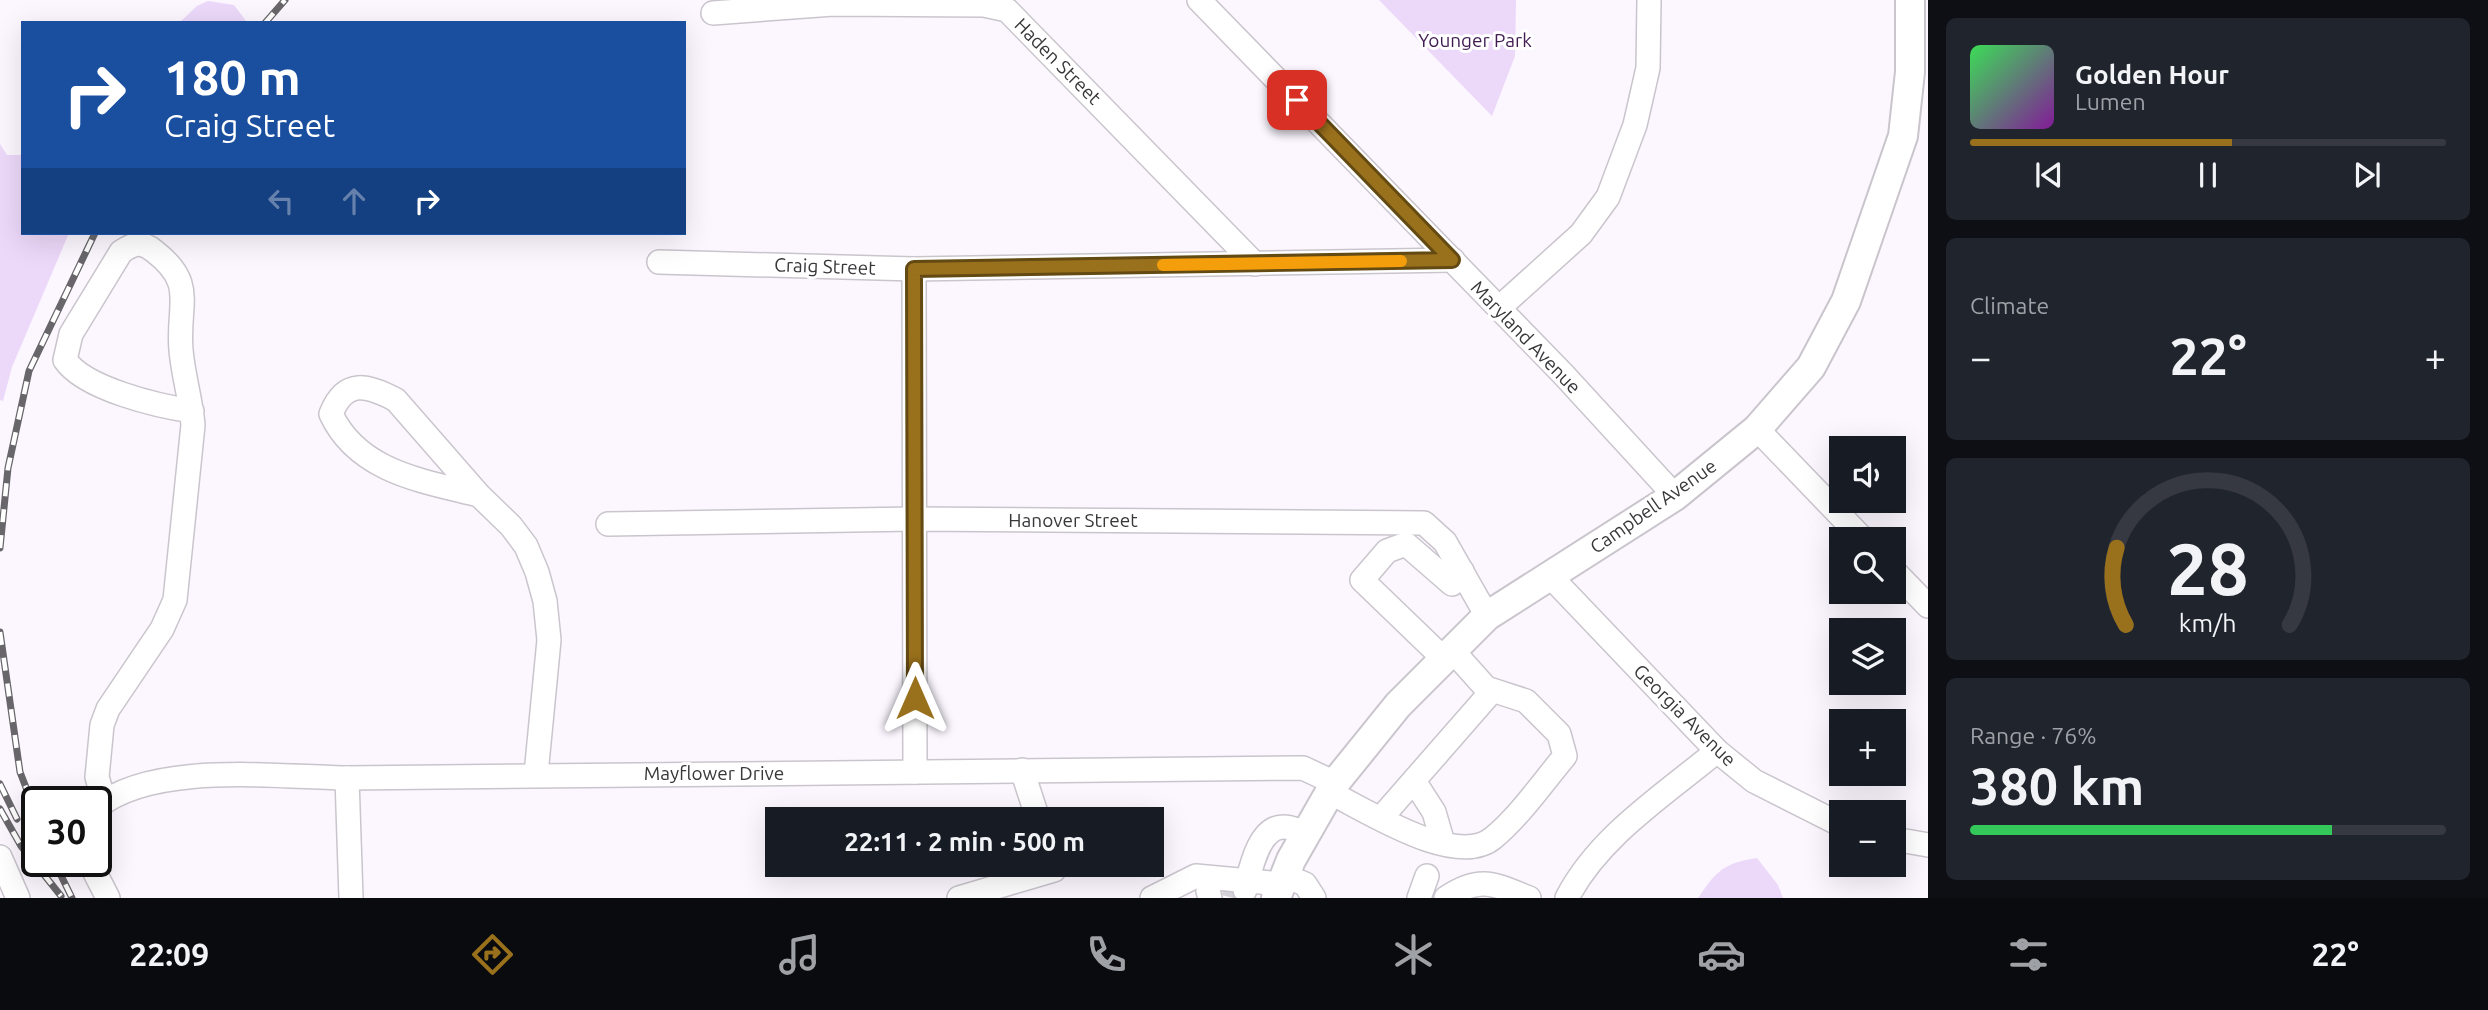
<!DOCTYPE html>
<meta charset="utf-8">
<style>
:root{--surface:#171b24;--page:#20242c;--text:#f1f3f6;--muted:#9ea1a6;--line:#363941;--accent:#99701c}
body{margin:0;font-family:Ubuntu,sans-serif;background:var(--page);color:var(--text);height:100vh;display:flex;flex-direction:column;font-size:26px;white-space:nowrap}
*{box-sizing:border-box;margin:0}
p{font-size:23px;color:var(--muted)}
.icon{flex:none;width:38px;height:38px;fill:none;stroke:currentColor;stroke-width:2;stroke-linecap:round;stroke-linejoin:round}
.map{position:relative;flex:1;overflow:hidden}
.details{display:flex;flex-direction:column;gap:18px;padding:18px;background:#0d0f14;width:560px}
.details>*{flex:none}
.hud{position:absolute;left:21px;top:21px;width:665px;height:214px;border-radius:0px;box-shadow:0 7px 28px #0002;background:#1a4fa0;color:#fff;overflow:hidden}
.fabs{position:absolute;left:1829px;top:436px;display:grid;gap:14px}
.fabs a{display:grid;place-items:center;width:77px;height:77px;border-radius:0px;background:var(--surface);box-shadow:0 7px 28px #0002;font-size:35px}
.speed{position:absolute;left:21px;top:786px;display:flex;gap:14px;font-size:35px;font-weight:700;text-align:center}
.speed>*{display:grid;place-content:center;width:91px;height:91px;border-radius:50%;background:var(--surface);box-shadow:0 7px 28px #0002;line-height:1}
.speed .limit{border:4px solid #111;border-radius:10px;background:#fff;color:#111}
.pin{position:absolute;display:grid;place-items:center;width:60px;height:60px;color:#fff;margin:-30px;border-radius:14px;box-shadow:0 4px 10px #0006}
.me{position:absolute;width:77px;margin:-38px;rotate:0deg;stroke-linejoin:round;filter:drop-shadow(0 0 5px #0008)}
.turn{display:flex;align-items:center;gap:24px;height:147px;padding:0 28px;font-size:32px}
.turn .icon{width:91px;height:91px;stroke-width:2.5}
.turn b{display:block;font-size:49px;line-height:60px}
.lanes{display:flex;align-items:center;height:66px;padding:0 28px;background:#0003;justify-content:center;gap:35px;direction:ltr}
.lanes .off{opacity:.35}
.big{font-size:52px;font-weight:600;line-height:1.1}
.details .tile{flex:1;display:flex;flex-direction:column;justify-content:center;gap:10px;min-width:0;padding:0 24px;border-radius:10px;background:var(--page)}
.details .dial{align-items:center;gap:0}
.dial svg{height:182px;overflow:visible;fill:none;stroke:var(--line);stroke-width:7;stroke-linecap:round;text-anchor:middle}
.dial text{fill:var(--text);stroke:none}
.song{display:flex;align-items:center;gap:21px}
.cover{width:84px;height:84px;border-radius:10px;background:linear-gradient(135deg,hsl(130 70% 55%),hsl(290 70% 35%))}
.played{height:7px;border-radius:4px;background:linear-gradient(90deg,var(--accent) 55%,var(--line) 55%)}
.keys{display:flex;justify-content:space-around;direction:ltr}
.heat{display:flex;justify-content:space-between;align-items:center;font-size:38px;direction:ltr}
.charge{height:10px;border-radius:5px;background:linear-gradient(90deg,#34c759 76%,var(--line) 0)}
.trip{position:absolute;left:765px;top:807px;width:399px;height:70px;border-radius:0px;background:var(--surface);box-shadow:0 7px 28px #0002;font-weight:600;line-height:70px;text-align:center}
.menu{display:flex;height:112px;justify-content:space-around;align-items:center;background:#090b0e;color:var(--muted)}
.menu .icon{width:49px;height:49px}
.menu .on{color:var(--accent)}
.menu b{font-size:32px;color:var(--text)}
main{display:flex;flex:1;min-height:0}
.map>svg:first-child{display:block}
</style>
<main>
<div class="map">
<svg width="1928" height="898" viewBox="0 0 1928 898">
<rect width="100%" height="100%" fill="#fcf7ff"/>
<g fill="#ecd8f9">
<path d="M1379,0h137l-1,56 -23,60z"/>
<path d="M208,1l26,4 12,16 -67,2 18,-17z"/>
<path d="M0,144l7,11h16v78h46l-57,134 -9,34 -3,-1z"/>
<path d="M1757,858l21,27 5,13h-85c18,-27 26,-35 59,-40z"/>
</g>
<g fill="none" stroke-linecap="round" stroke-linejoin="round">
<path stroke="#d5d1d8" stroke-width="23" stroke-dasharray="23 11" stroke-linecap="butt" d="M1233,898l3,-11"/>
<g stroke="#cac5cd" stroke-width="26">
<g id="minor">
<path d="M1199,0l364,374 112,122"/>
<path d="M713,13l120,-9 151,1 23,5 248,254"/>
<path d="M659,262l255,7 539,-9"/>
<path d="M914,269l1,503"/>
<path d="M1499,308l82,-74 27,-37 27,-72 13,-57 1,-68"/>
<path d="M1757,429l106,110"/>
<path d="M479,495c-56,-14 -121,-23 -148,-81 14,-36 37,-29 65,-14l83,95 32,31 15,20 11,26 8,29 4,39 -13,134"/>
<path d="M608,524l306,-5 510,4 21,19 42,74"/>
<path d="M1894,571l34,35"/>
<path d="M1551,577l166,174 37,30 87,44"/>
<path d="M1444,659l-82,-79 25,-29 19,-7 46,40 10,-13"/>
<path d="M1022,770l16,49"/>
<path d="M347,778l4,120"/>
<path d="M1414,781l20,31 9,31"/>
<path d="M1329,792c37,18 127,77 164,46 26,-21 50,-56 72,-82l-6,-22 -33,-33 -40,-13 -34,-38"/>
<path d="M104,801l-7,-24 5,-52 6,-16 54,-80 13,-29 18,-175c-2,-25 -10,-50 -12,-75 -4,-46 16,-66 -27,-99 -13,-10 -20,-8 -33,1l-50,82 -6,26c20,29 93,46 127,51"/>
<path d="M96,808c56,-47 181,-31 251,-30l956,-10 32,15"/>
<path d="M1381,818l111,-127"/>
<path d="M1894,839l34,6"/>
<path d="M0,857l18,41"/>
<path d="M89,861l19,37"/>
<path d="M1285,876l20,8 9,14"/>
<path d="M1245,890c5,-18 13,-64 39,-63 7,0 15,4 22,6"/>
<path d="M959,898l95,-28 -2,-6"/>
<path d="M1152,898l44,-22 85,8"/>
<path d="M1210,898l-2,-7 4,-13"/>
<path d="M1419,898l8,-22"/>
<path d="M1446,898c34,-23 48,-14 83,0"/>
<path d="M1567,898c32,-62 97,-103 150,-147"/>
</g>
</g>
<g stroke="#cac5cd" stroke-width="32">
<path id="major" d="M1276,898l15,-38 44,-77 63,-78 89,-89 188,-120 82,-67 54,-62 35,-66 57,-165 7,-64v-72"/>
</g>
<use href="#minor" stroke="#fff" stroke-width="23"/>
<use href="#major" stroke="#fff" stroke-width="28"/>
<g stroke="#68666a" stroke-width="7">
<g id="rail">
<path d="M265,23l20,-23"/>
<path d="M0,548l8,-80 21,-97 66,-138"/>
<path d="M0,632l20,140 17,44"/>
<path d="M0,784l17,35"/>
<path d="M0,809l21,37 40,50"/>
<path d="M54,861l18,37"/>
</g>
</g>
<use href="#rail" stroke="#fff" stroke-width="4.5" stroke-dasharray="13" stroke-linecap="butt"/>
</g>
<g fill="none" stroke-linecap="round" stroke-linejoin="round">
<g stroke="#634912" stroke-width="18">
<path id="route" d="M915,698l-1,-429 538,-9 -155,-160"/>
</g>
<use href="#route" stroke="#99701c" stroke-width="12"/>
<path stroke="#f59e0b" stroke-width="12" d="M1163,265l238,-4"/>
</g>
<g text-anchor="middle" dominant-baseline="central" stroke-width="6" stroke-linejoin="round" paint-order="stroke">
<g font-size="19" fill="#401c52" stroke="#fff">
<text x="1475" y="40">Younger Park</text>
</g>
<g font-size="19" fill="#39373a" stroke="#fff">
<text transform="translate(1058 61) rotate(45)">Haden Street</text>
<text transform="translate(825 266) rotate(2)">Craig Street</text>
<text transform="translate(1526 337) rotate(46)">Maryland Avenue</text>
<text transform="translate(1653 506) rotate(-35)">Campbell Avenue</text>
<text x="1073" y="520">Hanover Street</text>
<text transform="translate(1685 715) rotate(45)">Georgia Avenue</text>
<text x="714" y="773">Mayflower Drive</text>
</g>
</g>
</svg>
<div class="fabs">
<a><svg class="icon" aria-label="sound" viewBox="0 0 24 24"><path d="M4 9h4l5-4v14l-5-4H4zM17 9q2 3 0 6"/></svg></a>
<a><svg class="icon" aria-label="search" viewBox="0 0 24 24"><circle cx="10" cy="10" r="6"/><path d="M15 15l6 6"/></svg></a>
<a><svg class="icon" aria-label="layers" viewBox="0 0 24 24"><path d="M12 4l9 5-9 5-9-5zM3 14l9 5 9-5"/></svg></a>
<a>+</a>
<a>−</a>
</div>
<div class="speed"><div class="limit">30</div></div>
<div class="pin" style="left:1297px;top:100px;background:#d93025"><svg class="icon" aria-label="arrive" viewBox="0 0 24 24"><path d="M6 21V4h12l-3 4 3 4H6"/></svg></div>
<svg class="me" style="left:915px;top:698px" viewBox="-20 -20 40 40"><path d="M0-17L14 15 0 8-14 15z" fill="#99701c" stroke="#fff" stroke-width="4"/></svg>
<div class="trip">22:11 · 2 min · 500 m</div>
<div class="hud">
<div class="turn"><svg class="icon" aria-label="right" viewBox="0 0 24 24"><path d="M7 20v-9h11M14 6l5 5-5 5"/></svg><div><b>180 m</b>Craig Street</div></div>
<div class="lanes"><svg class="icon off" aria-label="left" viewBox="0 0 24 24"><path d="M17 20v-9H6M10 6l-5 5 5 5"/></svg><svg class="icon off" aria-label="ahead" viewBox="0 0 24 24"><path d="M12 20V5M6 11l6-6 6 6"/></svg><svg class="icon" aria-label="right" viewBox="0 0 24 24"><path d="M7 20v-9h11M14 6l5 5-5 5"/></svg></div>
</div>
</div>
<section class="details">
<div class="tile">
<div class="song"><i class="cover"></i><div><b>Golden Hour</b><p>Lumen</p></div></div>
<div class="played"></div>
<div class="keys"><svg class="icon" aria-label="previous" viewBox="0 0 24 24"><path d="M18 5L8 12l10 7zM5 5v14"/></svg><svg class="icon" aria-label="pause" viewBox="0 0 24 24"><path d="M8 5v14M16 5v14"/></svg><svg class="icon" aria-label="next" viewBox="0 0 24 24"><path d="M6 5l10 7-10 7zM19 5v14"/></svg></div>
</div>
<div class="tile"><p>Climate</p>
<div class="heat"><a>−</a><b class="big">22°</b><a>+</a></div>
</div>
<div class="tile dial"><svg viewBox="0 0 100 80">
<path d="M14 69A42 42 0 1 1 86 69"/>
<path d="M14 69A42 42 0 0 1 10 35" stroke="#99701c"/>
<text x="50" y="56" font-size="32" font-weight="700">28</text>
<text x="50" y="72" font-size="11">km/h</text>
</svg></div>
<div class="tile"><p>Range · 76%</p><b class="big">380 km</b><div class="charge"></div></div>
</section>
</main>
<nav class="menu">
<b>22:09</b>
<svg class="icon on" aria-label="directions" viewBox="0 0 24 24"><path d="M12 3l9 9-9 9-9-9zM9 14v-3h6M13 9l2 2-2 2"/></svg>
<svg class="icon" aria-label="music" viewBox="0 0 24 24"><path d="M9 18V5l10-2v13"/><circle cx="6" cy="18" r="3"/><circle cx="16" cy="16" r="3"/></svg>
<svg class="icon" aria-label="phone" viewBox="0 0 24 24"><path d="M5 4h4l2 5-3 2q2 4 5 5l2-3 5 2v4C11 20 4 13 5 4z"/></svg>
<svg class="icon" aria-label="climate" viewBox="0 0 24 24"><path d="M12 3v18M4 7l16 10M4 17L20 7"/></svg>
<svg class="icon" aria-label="car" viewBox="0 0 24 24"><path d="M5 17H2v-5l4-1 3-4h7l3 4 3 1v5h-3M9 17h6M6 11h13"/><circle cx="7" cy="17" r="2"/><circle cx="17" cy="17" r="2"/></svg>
<svg class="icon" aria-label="filters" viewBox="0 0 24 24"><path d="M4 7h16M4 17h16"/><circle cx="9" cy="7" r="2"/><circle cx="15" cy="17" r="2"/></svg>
<b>22°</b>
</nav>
